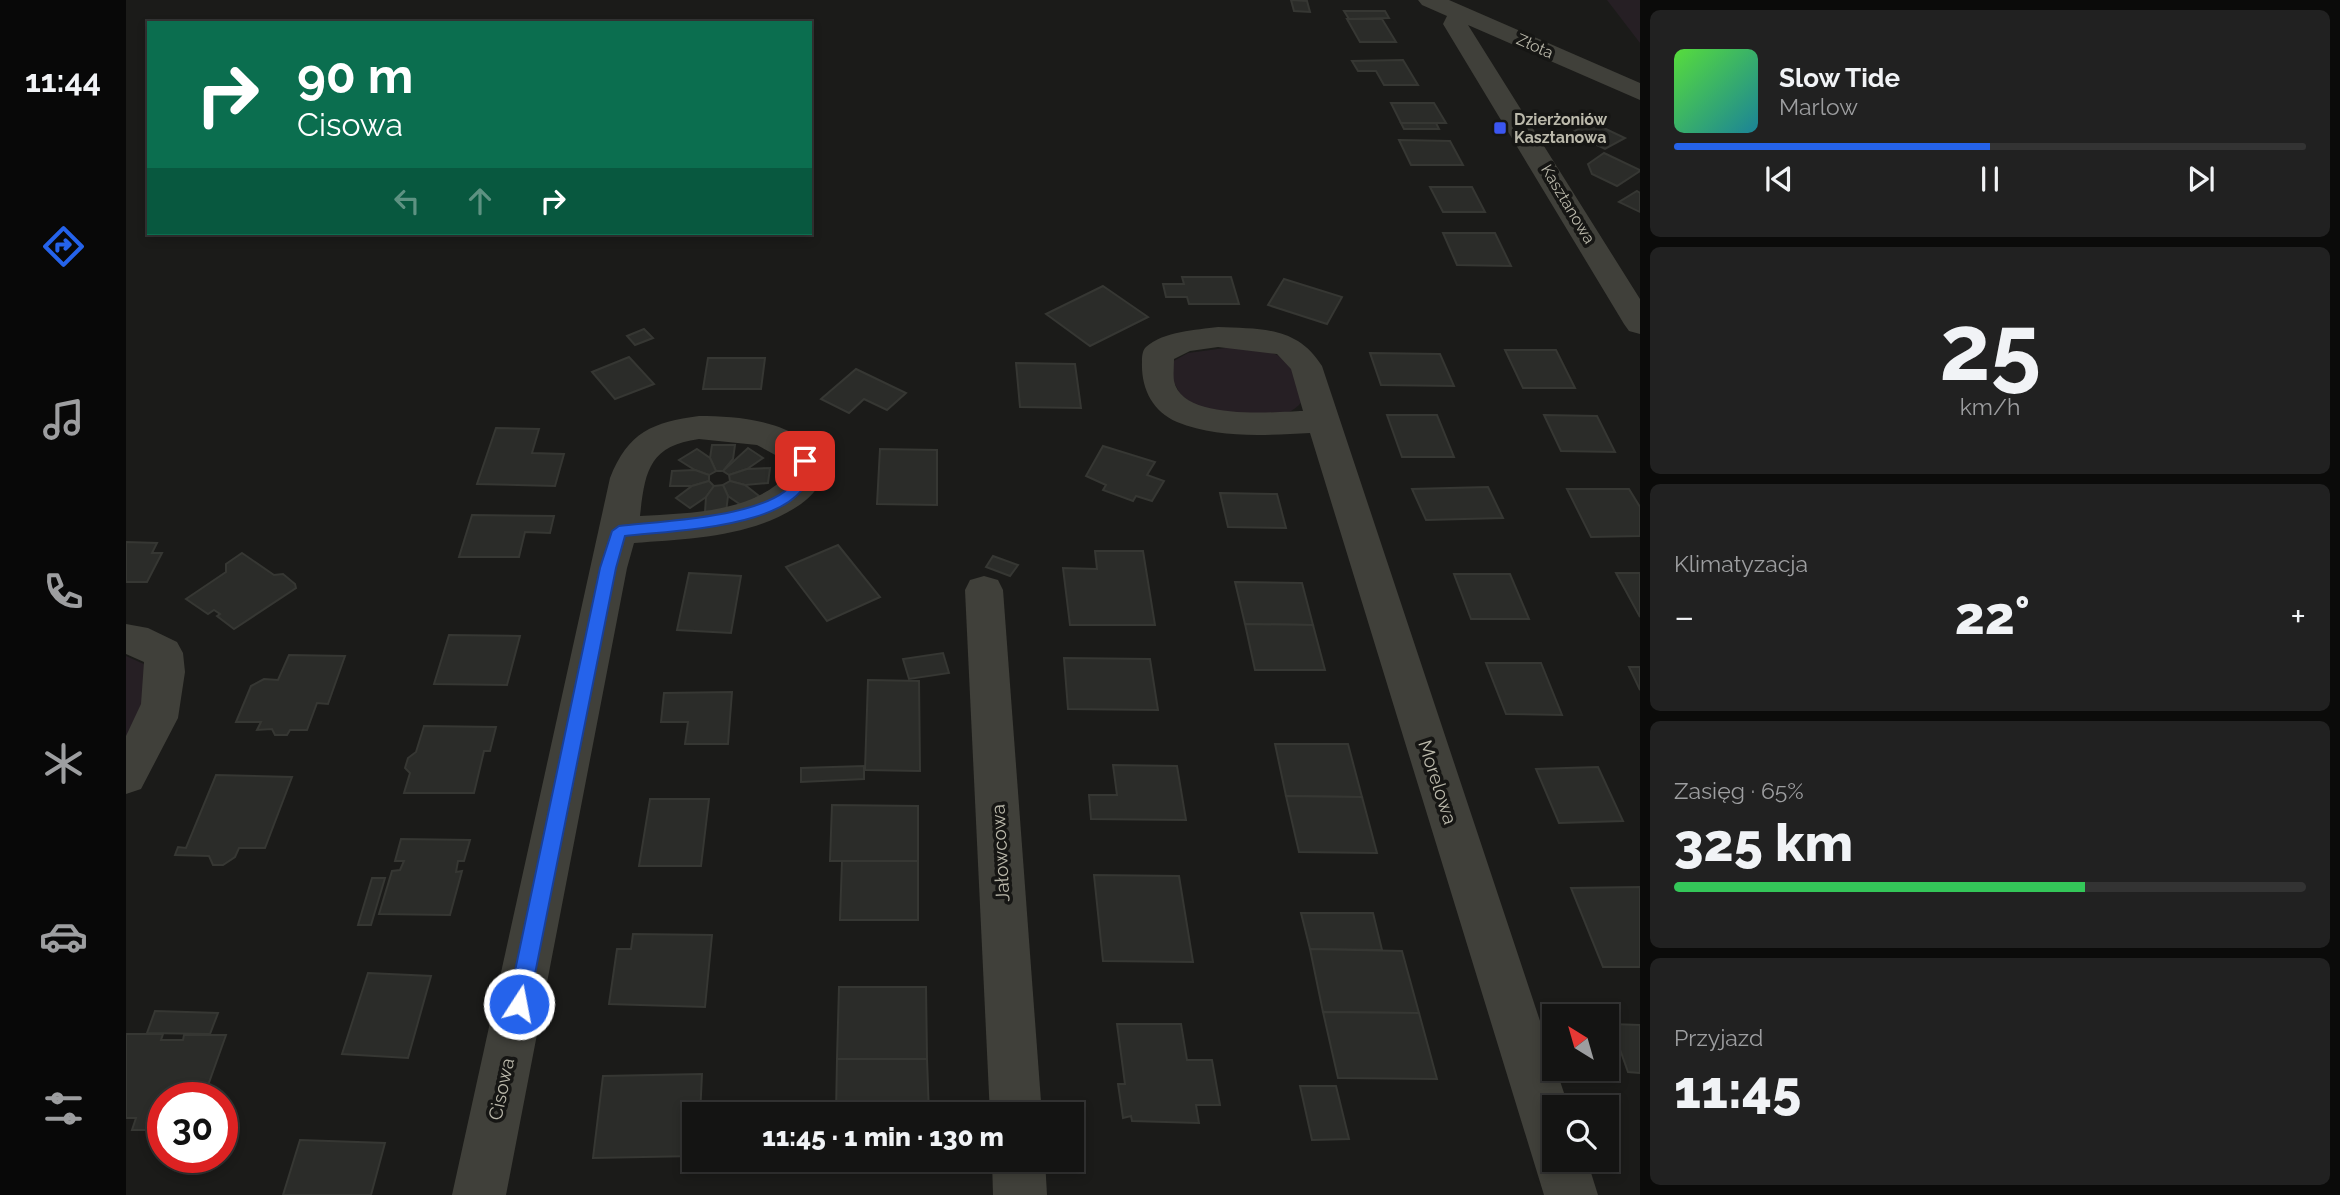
<!DOCTYPE html>
<html lang="pl">
<meta charset="utf-8">
<style>
:root{--surface:#141413;--page:#212121;--text:#f1f3f6;--muted:#9d9ea0;--line:#333;--accent:#2563eb}
body{margin:0;font-family:Raleway,sans-serif;background:var(--page);color:var(--text);height:100vh;display:flex;flex-direction:column;font-size:26px;white-space:nowrap}
*{box-sizing:border-box;margin:0}
p{font-size:23px;color:var(--muted)}
.icon{flex:none;width:38px;height:38px;fill:none;stroke:currentColor;stroke-width:2;stroke-linecap:round;stroke-linejoin:round}
.map{position:relative;flex:1;overflow:hidden}
.drawer{display:flex;flex-direction:column;gap:10px;padding:10px;background:#0b0b0a;width:700px}
.drawer>*{flex:none}
.banner{position:absolute;left:21px;top:21px;width:665px;height:214px;border-radius:0px;box-shadow:0 4px 10px #0003,0 0 0 2px var(--line);background:#0b6e4f;color:#fff;overflow:hidden}
.needle{width:46px;rotate:323deg}
.tools{position:absolute;left:1416px;top:1004px;display:grid;gap:14px}
.tools a{display:grid;place-items:center;width:77px;height:77px;border-radius:0px;background:var(--surface);box-shadow:0 4px 10px #0003,0 0 0 2px var(--line);font-size:35px}
.speed{position:absolute;left:21px;top:1082px;display:flex;gap:14px;font-size:35px;font-weight:700;text-align:center}
.speed>*{display:grid;place-content:center;width:91px;height:91px;border-radius:50%;background:var(--surface);box-shadow:0 4px 10px #0003,0 0 0 2px var(--line);line-height:1}
.speed .limit{border:10px solid #d22;background:#fff;color:#111}
.pin{position:absolute;display:grid;place-items:center;width:60px;height:60px;color:#fff;margin:-30px;border-radius:14px;box-shadow:0 4px 10px #0006}
.me{position:absolute;width:77px;margin:-38px;rotate:11deg;stroke-linejoin:round;filter:drop-shadow(0 0 5px #0008)}
.turn{display:flex;align-items:center;gap:24px;height:147px;padding:0 35px;font-size:32px}
.turn .icon{width:91px;height:91px;stroke-width:2.5}
.turn b{display:block;font-size:49px;line-height:60px}
.lanes{display:flex;align-items:center;height:66px;padding:0 35px;background:#0003;justify-content:center;gap:35px;direction:ltr}
.lanes .off{opacity:.35}
.big{font-size:52px;font-weight:800;line-height:1.1}
.drawer .card{flex:1;display:flex;flex-direction:column;justify-content:center;gap:10px;min-width:0;padding:0 24px;border-radius:10px;background:var(--page)}
.drawer .dial{align-items:center;gap:0}
.dial b{font-size:91px;line-height:1}
.song{display:flex;align-items:center;gap:21px}
.cover{width:84px;height:84px;border-radius:10px;background:linear-gradient(135deg,hsl(110 70% 55%),hsl(190 70% 35%))}
.played{height:7px;border-radius:4px;background:linear-gradient(90deg,var(--accent) 50%,var(--line) 50%)}
.keys{display:flex;justify-content:space-around;direction:ltr}
.heat{display:flex;justify-content:space-between;align-items:center;font-size:38px;direction:ltr}
.charge{height:10px;border-radius:5px;background:linear-gradient(90deg,#34c759 65%,var(--line) 0)}
.trip{position:absolute;left:556px;top:1102px;width:402px;height:70px;border-radius:0px;background:var(--surface);box-shadow:0 4px 10px #0003,0 0 0 2px var(--line);font-weight:800;line-height:70px;text-align:center}
main{display:flex;flex:1;min-height:0}
.menu{display:flex;flex-direction:column;width:126px;justify-content:space-around;align-items:center;background:#080808;color:var(--muted)}
.menu .icon{width:49px;height:49px}
.menu .active{color:var(--accent)}
.menu b{font-size:32px;color:var(--text)}
.map>svg:first-child{display:block}
</style>
<main>
<nav class="menu">
<b>11:44</b>
<svg class="icon active" aria-label="directions" viewBox="0 0 24 24"><path d="M12 3l9 9-9 9-9-9zM9 14v-3h6M13 9l2 2-2 2"/></svg>
<svg class="icon" aria-label="music" viewBox="0 0 24 24"><path d="M9 18V5l10-2v13"/><circle cx="6" cy="18" r="3"/><circle cx="16" cy="16" r="3"/></svg>
<svg class="icon" aria-label="phone" viewBox="0 0 24 24"><path d="M5 4h4l2 5-3 2q2 4 5 5l2-3 5 2v4C11 20 4 13 5 4z"/></svg>
<svg class="icon" aria-label="climate" viewBox="0 0 24 24"><path d="M12 3v18M4 7l16 10M4 17L20 7"/></svg>
<svg class="icon" aria-label="car" viewBox="0 0 24 24"><path d="M5 17H2v-5l4-1 3-4h7l3 4 3 1v5h-3M9 17h6M6 11h13"/><circle cx="7" cy="17" r="2"/><circle cx="17" cy="17" r="2"/></svg>
<svg class="icon" aria-label="filters" viewBox="0 0 24 24"><path d="M4 7h16M4 17h16"/><circle cx="9" cy="7" r="2"/><circle cx="15" cy="17" r="2"/></svg>
</nav>
<div class="map">
<svg width="1514" height="1195" viewBox="0 0 1514 1195">
<rect width="100%" height="100%" fill="#1b1b19"/>
<g fill="#261f24">
<path d="M1481,0h33v43z"/>
<path d="M1114,346c46,8 47,9 65,51 -20,37 -89,14 -120,6l-16,-30 1,-10 18,-10z"/>
<path d="M0,656l20,9 5,16 -25,60z"/>
</g>
<g fill="#2b2c29" stroke="#363733" stroke-width="2">
<path d="M1165,0l16,1 3,11 -16,-1z"/>
<path d="M1218,11h41l4,7 -40,1z"/>
<path d="M1221,19h35l14,23h-36z"/>
<path d="M1277,60l15,25h-34l-8,-14h-18l-6,-10z"/>
<path d="M1265,103h43l12,20h-45z"/>
<path d="M1465,122l34,16 -20,11 -34,-16z"/>
<path d="M1275,123h35l3,6h-35z"/>
<path d="M1273,140l51,1 13,24h-52z"/>
<path d="M1478,153l36,17v1l-23,15 -25,-12 -4,-10z"/>
<path d="M1304,187h42l13,25h-42z"/>
<path d="M1511,191l3,2v19l-21,-10z"/>
<path d="M1317,233h52l16,33 -54,-1z"/>
<path d="M1056,277h49l8,27h-50l-2,-7h-21l-3,-13h21z"/>
<path d="M1158,279l58,18 -15,27 -59,-19z"/>
<path d="M977,286l45,31 -58,29 -44,-32z"/>
<path d="M518,329l9,9 -18,7 -8,-9z"/>
<path d="M1379,350h51l19,38h-52z"/>
<path d="M1244,353l70,1 14,32 -73,-1z"/>
<path d="M503,357l25,27 -39,15 -23,-27z"/>
<path d="M582,358h57l-4,31h-58z"/>
<path d="M890,363l59,1 6,44 -61,-1z"/>
<path d="M730,369l50,24 -19,17 -23,-11 -15,14 -28,-14z"/>
<path d="M1261,415h50l17,42h-52z"/>
<path d="M1418,415l53,1 18,36 -54,-1z"/>
<path d="M370,428l43,1 -7,24 32,1 -9,32 -78,-2z"/>
<path d="M586,445h23l-2,14 -10,12h-7l-6,-13z"/>
<path d="M977,446l52,16 -8,13 17,6 -12,20 -16,-5 -3,5 -30,-11 3,-5 -20,-9z"/>
<path d="M622,448l15,10 -16,11 -18,6 -6,-4z"/>
<path d="M571,449l13,9 6,13 -7,4 -14,-5 -16,-10z"/>
<path d="M754,449l57,1v55l-60,-1z"/>
<path d="M644,468l-2,15 -23,2 -15,-4 -1,-6 18,-6z"/>
<path d="M569,470l14,5v6l-17,5h-22l2,-15z"/>
<path d="M583,481l5,5 -8,11 -16,11 -14,-10 16,-12z"/>
<path d="M604,481l15,4 14,11 -15,11 -16,-11 -5,-11z"/>
<path d="M597,485l5,11 -2,16h-21l1,-15 8,-11z"/>
<path d="M1362,487l15,31 -77,2 -14,-31z"/>
<path d="M1441,489h62l11,18v29l-49,1z"/>
<path d="M1094,493l57,1 9,34 -58,-1z"/>
<path d="M346,515l82,1 -4,17 -25,-1 -6,25h-60z"/>
<path d="M0,542l31,1 -5,10h10l-15,29h-21z"/>
<path d="M712,545l42,52 -53,24 -41,-54z"/>
<path d="M969,551h48l12,74h-85l-7,-57 34,1z"/>
<path d="M116,553l32,22 9,-1 12,10 1,4 -62,41 -17,-13 3,-2 -6,-4 -6,4 -22,-15 40,-27v-8z"/>
<path d="M867,556l25,9 -8,11 -24,-9z"/>
<path d="M563,573l52,3 -10,57 -54,-3z"/>
<path d="M1490,573h24v44z"/>
<path d="M1328,574h56l19,45h-58z"/>
<path d="M1109,582l67,1 11,42 -68,-1z"/>
<path d="M1119,624l68,1 12,45h-70z"/>
<path d="M323,635l71,1 -13,49 -73,-1z"/>
<path d="M817,653l6,20 -40,6 -6,-20z"/>
<path d="M163,655l56,1 -17,48 -11,-1 -10,27h-17l-3,5h-12l-3,-6 -15,1 4,-8h-25l15,-36 13,-7 14,1z"/>
<path d="M938,658l86,1 8,51 -90,-1z"/>
<path d="M1360,663h55l21,52 -56,-1z"/>
<path d="M1503,667h11v23z"/>
<path d="M742,680l51,1 1,90 -55,-1z"/>
<path d="M606,692l-4,52h-43l3,-22h-27l3,-29z"/>
<path d="M298,726l72,1 -6,24h-6l-10,42h-70l6,-20 -5,-5 3,-10 8,-6z"/>
<path d="M1149,744h73l14,53 -76,-1z"/>
<path d="M987,765l64,1 9,54 -95,-1 -2,-24h28z"/>
<path d="M738,766v13l-63,3v-14z"/>
<path d="M1472,767l25,54 -64,2 -23,-54z"/>
<path d="M90,775l76,2 -27,71h-26l-4,9 -12,8h-10l-4,-9 -34,-1 3,-8 8,1z"/>
<path d="M1160,796l76,1 15,56 -78,-1z"/>
<path d="M524,799h59l-8,67h-62z"/>
<path d="M706,805l86,1v55h-88z"/>
<path d="M275,839l69,1 -6,21h-6l-2,11 6,-1 -12,44 -71,-1 13,-43 8,-1 4,-9h-9z"/>
<path d="M716,861h76v59h-78z"/>
<path d="M968,875l85,1 14,86 -90,-1z"/>
<path d="M246,878h13l-14,47h-13z"/>
<path d="M1514,887v80h-37l-32,-79z"/>
<path d="M1175,913h72l9,37 -72,-1z"/>
<path d="M507,934l79,1 -7,72 -96,-3 8,-55h14z"/>
<path d="M1184,949l92,2 17,62 -96,-1z"/>
<path d="M242,973l63,3 -23,82 -66,-4z"/>
<path d="M713,987h87l1,72h-90z"/>
<path d="M29,1011l63,2 -8,21 -63,-1z"/>
<path d="M1197,1012l96,1 18,66 -99,-1z"/>
<path d="M991,1024h64l6,36h25l8,45h-24l3,18 -67,-2 -1,-5 -8,2 -5,-34h7z"/>
<path d="M1485,1024l29,1v48l-12,-1z"/>
<path d="M0,1034h37l-2,6h22l1,-5h42l-20,56h-13l-2,6h-28v33h-31l4,-12h-10z"/>
<path d="M711,1059h90l2,56h-93z"/>
<path d="M576,1074l-2,41h-5v41l-102,2 10,-82z"/>
<path d="M1174,1086h36l13,53 -37,1z"/>
<path d="M174,1140l85,3 -14,52h-88z"/>
</g>
<g fill="none" stroke-linecap="round" stroke-linejoin="round">
<g fill="#40403a" fill-rule="evenodd">
<path d="M1292,0h31l191,83v17l-172,-75 172,274v35l-11,-3 -5,-7 -181,-300 4,-8 -25,-11z"/>
<path d="M1092,327c43,2 79,-1 104,39l247,742h-15v52h33l11,35h-54l-234,-762c-43,2 -92,6 -133,-11 -25,-11 -36,-34 -35,-60 0,-5 0,-11 4,-15 18,-16 50,-17 72,-20zM1092,347l59,7 14,15 12,42c-30,1 -121,10 -129,-30 -1,-7 0,-15 0,-22l16,-8z"/>
<path d="M573,416c42,0 98,5 122,43 10,16 -7,36 -20,45 -47,33 -112,35 -167,39l-7,25 -121,627h-54l158,-717c18,-46 43,-56 89,-62zM573,439l58,6 31,17v12c-35,39 -99,39 -148,42 5,-45 9,-70 59,-77z"/>
<path d="M858,576l14,4 5,10 39,525h-52l-25,-525 5,-10z"/>
<path d="M0,624l22,4 29,14 6,11 2,19 -7,46 -37,71 -15,5v-58l15,-32 3,-42 -18,-8z"/>
<path d="M866,1160h53l2,35h-54z"/>
</g>
</g>
<path fill="#2563eb" stroke="#184099" stroke-width="2" d="M679,457l7,4c2,68 -138,69 -187,75l-9,32 -87,436 -3,7 -7,3 -8,-3 -3,-7 92,-436 12,-37 7,-5c41,-5 159,-8 178,-49 2,-4 1,-11 1,-16z"/>
<rect fill="#3b56f1" stroke="#161614" stroke-width="2.5" x="1367" y="121" width="14" height="14" rx="3.5"/>
<g text-anchor="middle" dominant-baseline="central" stroke-width="7" stroke-linejoin="round" paint-order="stroke">
<g font-size="16" fill="#bbb9ab" stroke="#161614">
<text transform="translate(1409 46) rotate(24)">Złota</text>
<text transform="translate(1442 204) rotate(59)">Kasztanowa</text>
</g>
<g font-size="16" font-weight="bold" fill="#bbb9ab" stroke="#161614" text-anchor="start">
<text x="1388" y="119">Dzierżoniów<tspan x="1388" dy="18">Kasztanowa</tspan></text>
</g>
<g font-size="19" fill="#bbb9ab" stroke="#161614">
<text transform="translate(1312 782) rotate(72)">Morelowa</text>
<text transform="translate(874 853) rotate(-93)">Jałowcowa</text>
<text transform="translate(375 1089) rotate(-78)">Cisowa</text>
</g>
</g>
</svg>
<div class="tools">
<a><svg class="needle" viewBox="-14 -14 28 28"><path d="M0-13l5 13h-10z" fill="#e53935"/><path d="M0 13l5-13h-10z" fill="#9d9ea0"/></svg></a>
<a><svg class="icon" aria-label="search" viewBox="0 0 24 24"><circle cx="10" cy="10" r="6"/><path d="M15 15l6 6"/></svg></a>
</div>
<div class="speed"><div class="limit">30</div></div>
<div class="pin" style="left:679px;top:461px;background:#d93025"><svg class="icon" aria-label="arrive" viewBox="0 0 24 24"><path d="M6 21V4h12l-3 4 3 4H6"/></svg></div>
<svg class="me" style="left:393px;top:1004px" viewBox="-20 -20 40 40"><circle r="17" fill="#2563eb" stroke="#fff" stroke-width="3"/><path d="M0-11L8 9 0 5-8 9z" fill="#fff"/></svg>
<div class="trip">11:45 · 1 min · 130 m</div>
<div class="banner">
<div class="turn"><svg class="icon" aria-label="right" viewBox="0 0 24 24"><path d="M7 20v-9h11M14 6l5 5-5 5"/></svg><div><b>90 m</b>Cisowa</div></div>
<div class="lanes"><svg class="icon off" aria-label="left" viewBox="0 0 24 24"><path d="M17 20v-9H6M10 6l-5 5 5 5"/></svg><svg class="icon off" aria-label="ahead" viewBox="0 0 24 24"><path d="M12 20V5M6 11l6-6 6 6"/></svg><svg class="icon" aria-label="right" viewBox="0 0 24 24"><path d="M7 20v-9h11M14 6l5 5-5 5"/></svg></div>
</div>
</div>
<section class="drawer">
<div class="card">
<div class="song"><i class="cover"></i><div><b>Slow Tide</b><p>Marlow</p></div></div>
<div class="played"></div>
<div class="keys"><svg class="icon" aria-label="previous" viewBox="0 0 24 24"><path d="M18 5L8 12l10 7zM5 5v14"/></svg><svg class="icon" aria-label="pause" viewBox="0 0 24 24"><path d="M8 5v14M16 5v14"/></svg><svg class="icon" aria-label="next" viewBox="0 0 24 24"><path d="M6 5l10 7-10 7zM19 5v14"/></svg></div>
</div>
<div class="card dial"><b>25</b><p>km/h</p></div>
<div class="card"><p>Klimatyzacja</p>
<div class="heat"><a>−</a><b class="big">22°</b><a>+</a></div>
</div>
<div class="card"><p>Zasięg · 65%</p><b class="big">325 km</b><div class="charge"></div></div>
<div class="card"><p>Przyjazd</p><b class="big">11:45</b></div>
</section>
</main>
